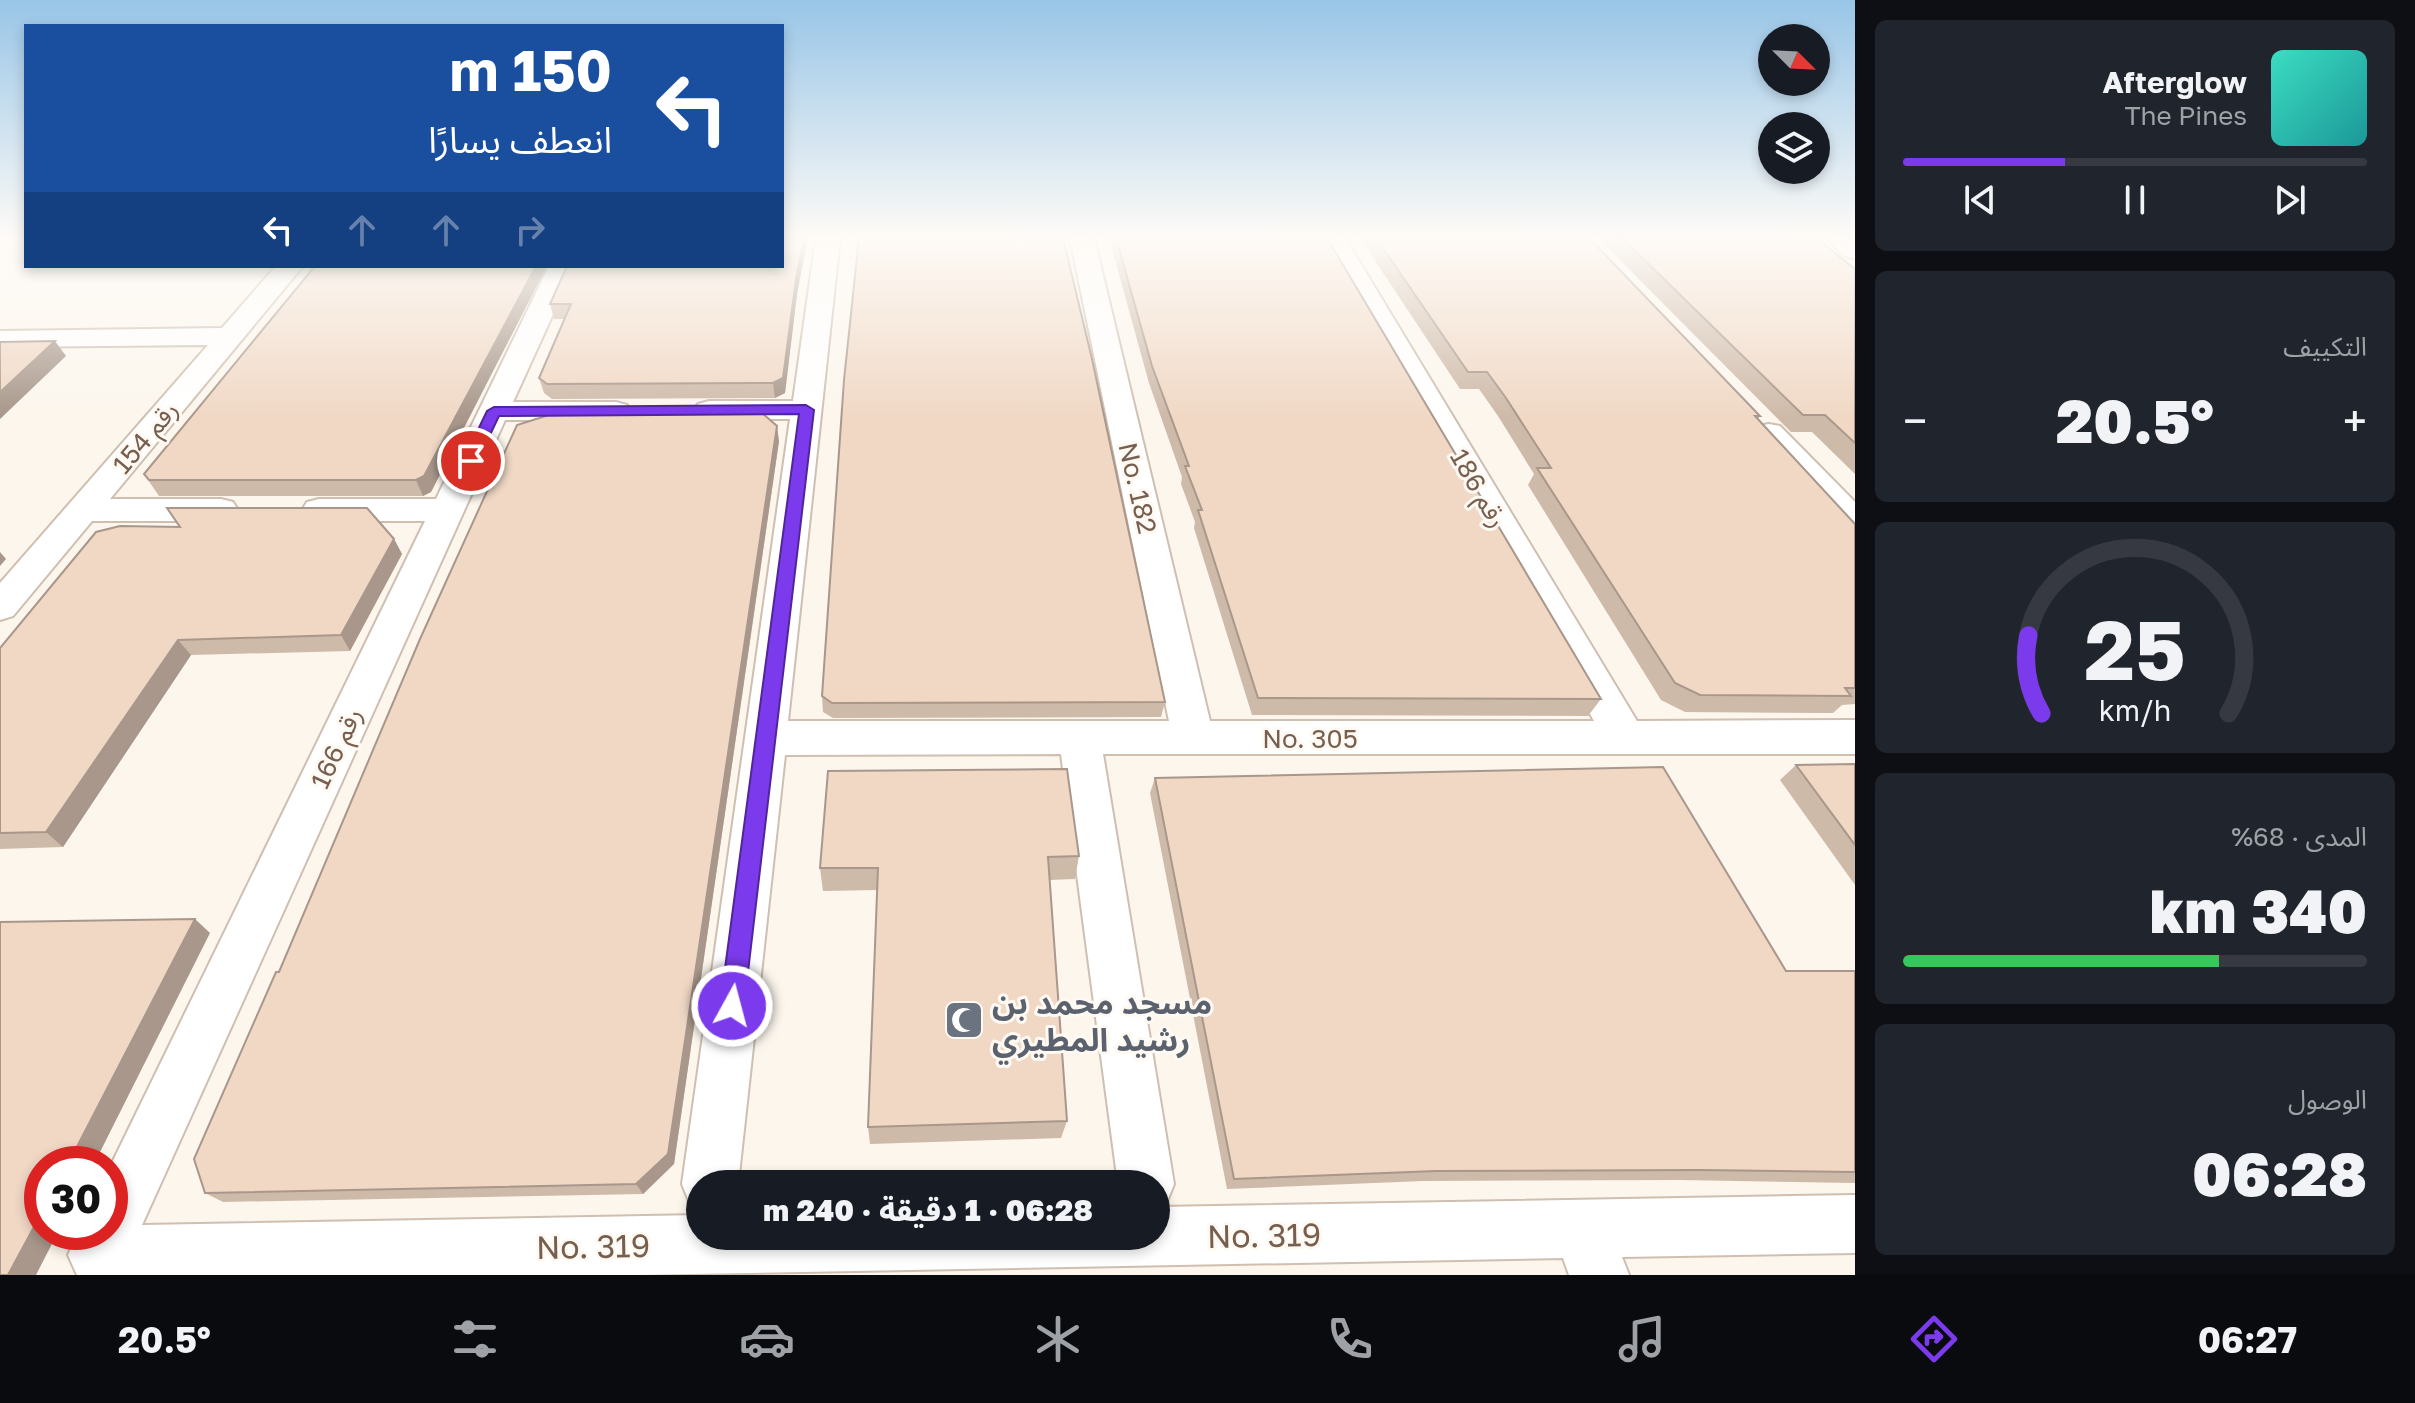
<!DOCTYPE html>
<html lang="ar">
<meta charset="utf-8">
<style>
:root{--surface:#171b24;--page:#20242c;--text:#f1f3f6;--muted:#9ea1a6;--line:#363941;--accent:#7c3aed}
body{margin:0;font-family:"Golos Text","Noto Sans Arabic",sans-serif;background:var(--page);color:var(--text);direction:rtl;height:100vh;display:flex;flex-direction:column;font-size:30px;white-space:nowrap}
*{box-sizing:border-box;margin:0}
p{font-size:26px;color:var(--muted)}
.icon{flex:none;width:44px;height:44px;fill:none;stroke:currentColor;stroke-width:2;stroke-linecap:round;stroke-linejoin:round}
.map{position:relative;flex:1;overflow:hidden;direction:ltr}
.sheet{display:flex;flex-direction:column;gap:20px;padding:20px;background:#0d0f14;width:560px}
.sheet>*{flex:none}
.guide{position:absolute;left:24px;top:24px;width:760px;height:244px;border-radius:0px;box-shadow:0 4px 12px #0003;direction:rtl;background:#1a4fa0;color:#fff;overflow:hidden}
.needle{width:52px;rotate:114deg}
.tools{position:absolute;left:1758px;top:24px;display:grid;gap:16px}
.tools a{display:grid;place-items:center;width:72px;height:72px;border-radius:50%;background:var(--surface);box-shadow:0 4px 12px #0003;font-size:40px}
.speed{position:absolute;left:24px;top:1146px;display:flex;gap:16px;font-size:40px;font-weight:700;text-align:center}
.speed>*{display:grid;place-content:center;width:104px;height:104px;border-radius:50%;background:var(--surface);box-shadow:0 4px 12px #0003;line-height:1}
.speed .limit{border:12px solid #d22;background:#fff;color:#111}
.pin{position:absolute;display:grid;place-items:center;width:68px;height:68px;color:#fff;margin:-34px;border:4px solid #fff;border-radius:50%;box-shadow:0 2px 8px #0007}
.me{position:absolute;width:88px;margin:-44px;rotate:7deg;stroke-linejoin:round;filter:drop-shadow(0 0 6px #0008)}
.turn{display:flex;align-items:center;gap:28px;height:168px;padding:0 40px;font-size:36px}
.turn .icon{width:104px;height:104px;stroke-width:2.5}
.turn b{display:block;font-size:56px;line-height:68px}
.lanes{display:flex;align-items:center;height:76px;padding:0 40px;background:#0003;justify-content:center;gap:40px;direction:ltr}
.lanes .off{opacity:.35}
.big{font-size:60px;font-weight:800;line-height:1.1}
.sheet .card{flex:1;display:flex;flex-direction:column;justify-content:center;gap:12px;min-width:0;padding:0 28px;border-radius:12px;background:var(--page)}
.sheet .dial{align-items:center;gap:0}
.dial svg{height:208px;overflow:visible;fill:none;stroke:var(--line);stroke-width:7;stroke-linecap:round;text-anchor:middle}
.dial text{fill:var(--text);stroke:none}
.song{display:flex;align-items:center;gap:24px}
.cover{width:96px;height:96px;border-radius:12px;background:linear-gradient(135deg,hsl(170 70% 55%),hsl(180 70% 35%))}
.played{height:8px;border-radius:4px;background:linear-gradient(90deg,var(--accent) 35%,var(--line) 35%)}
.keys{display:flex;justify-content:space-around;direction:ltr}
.heat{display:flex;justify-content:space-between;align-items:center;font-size:44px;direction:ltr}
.charge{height:12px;border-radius:6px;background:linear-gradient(90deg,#34c759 68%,var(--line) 0)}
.trip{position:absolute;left:686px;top:1170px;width:484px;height:80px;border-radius:40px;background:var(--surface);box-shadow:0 4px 12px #0003;font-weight:800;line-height:80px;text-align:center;direction:rtl}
.menu{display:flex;height:128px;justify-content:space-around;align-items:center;background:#090b0e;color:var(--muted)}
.menu .icon{width:56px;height:56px}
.menu .selected{color:var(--accent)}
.menu b{font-size:36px;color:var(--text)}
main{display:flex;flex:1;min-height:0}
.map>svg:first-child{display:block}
</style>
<main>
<section class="sheet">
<div class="card">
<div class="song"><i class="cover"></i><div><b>Afterglow</b><p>The Pines</p></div></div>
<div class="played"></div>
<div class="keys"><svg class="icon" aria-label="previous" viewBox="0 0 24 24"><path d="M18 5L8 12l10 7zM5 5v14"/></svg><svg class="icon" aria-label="pause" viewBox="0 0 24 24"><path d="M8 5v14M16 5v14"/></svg><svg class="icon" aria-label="next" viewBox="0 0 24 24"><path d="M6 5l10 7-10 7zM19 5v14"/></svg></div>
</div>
<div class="card"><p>التكييف</p>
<div class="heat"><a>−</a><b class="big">20.5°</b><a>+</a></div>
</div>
<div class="card dial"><svg viewBox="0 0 100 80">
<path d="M14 69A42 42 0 1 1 86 69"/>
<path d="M14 69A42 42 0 0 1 9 39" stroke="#7c3aed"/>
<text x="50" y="56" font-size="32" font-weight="700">25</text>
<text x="50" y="72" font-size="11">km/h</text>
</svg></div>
<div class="card"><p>المدى · 68%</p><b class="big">340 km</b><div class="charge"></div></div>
<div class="card"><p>الوصول</p><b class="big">06:28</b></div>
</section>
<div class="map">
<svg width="1855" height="1275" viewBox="0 0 1855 1275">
<rect width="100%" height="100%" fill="#fcf6ed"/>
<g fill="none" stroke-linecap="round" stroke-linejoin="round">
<g stroke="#cebfb1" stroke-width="4">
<g id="street">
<path d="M816,238h24l-52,483h381l-99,-483h24l116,483h384l-273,-483h24l292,483 218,-1v34h-752l71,430 -8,20 -7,3 696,-12v58l-233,4 7,18h-60l-6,-17 -925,17h-561l-9,-20 9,-21 33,-2v-65l315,-646h-106l-12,-3 -5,-8 5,-8 12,-3h117l113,-233h26l-62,136h103l11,3 4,6 -4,6 -11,3h-111l-363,805 558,-10v21h456v-52h-38l-57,-430 -276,1 -47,429h-38v24l-10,-4 -8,-20 108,-765h-81l-11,-3 -4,-6 4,-6 11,-3h84z"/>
<path d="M276,266h27l-193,233h111l12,3 5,8 -5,8 -12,3h-129l-79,95 -13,4v-37l208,-238 -208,2v-16l222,-3z"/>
<path d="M1769,424l11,2 75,76v31l-12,-3 -85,-90 -4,-7 4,-7z"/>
</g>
</g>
<g stroke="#d1c0b0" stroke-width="4">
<path id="secondary" d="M1826,238h29v21l-10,-3z"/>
</g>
<use href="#street" fill="#fff" fill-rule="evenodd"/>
<use href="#secondary" fill="#fff" fill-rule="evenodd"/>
</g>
<g fill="#cebaa9">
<path d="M1109,238h218l274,461 -13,17 -336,-1 -58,-187 1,-6 -14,-38 1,-7 -33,-94z"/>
<path d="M1360,238h229l171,178 -2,3 97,105v180l-13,1 -9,8 -148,-1 -24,-12 -133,-215 6,-11 -36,-58 -19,-27h-19z"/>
<path d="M1598,238h218l39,31v205l-43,-42h-21z"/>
<path d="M315,266h232l-116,226 -8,4h-264l-15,-22z"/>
<path d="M797,294l-12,99 -10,5 -223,1 -8,-6 -5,-15 26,-59h-11l-4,-15z"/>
<path d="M779,441l-105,723 -31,30 -420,8 -18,-9 74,-221z"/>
<path d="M180,527l214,12 8,15 -52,97 -159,4 -128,192 -63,2v-201z"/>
<path d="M822,696l343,6 -4,15 -328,1 -10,-6z"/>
<path d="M1855,764v121l-75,-105 16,-15z"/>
<path d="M1155,778l631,193h69v212l-176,-3 -256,1 -196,8 -77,-396z"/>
<path d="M1079,856l-4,23 -26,1 18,241 -6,17 -191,6 -2,-17 9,-237 -54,1 -3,-23z"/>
</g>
<g fill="#a8978a">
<path d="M804,238h4l-11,56 -12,99 -10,5 -2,-15z"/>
<path d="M536,266h11l-116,226 -8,4 -7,-16z"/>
<path d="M55,341l11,15 -66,63v-27z"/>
<path d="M777,426l2,15 -105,723 -31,30 -7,-10z"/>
<path d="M394,539l8,15 -52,97 -9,-16z"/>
<path d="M0,552l6,7 -6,7z"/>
<path d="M178,640l13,15 -128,192 -17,-15z"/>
<path d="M195,919l15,14 -116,231h-26z"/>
<path d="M42,1212v20h16l-22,43h-28z"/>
</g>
<g fill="#f0d8c5" stroke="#a8978a" stroke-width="2">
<path d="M782,238h22l-8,41 -13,99 -10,5 -226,1 -8,-6 32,-74h-21l17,-38h215z"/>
<path d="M859,238h204l29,121 73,343 -333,1 -10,-7 22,-316z"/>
<path d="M1116,238h211l274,461 -343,-1 -60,-188h4l-17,-44h4l-37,-100z"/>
<path d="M1376,238h213l171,178h-5l100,108v164h-10l6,8 -151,-1 -25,-12 -138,-215h14l-45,-70 -19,-26h-19z"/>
<path d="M1622,238h194l39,31v174l-30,-28h-22z"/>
<path d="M315,266h221l-112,210 -8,4h-267l-5,-6z"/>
<path d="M55,341l-55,51v-50z"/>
<path d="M574,407h181l22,19 -109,728 -32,30 -431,9 -11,-34 82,-187h3l141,-333 97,-214z"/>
<path d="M167,508h200l27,31 -53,96 -163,5 -132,192 -46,1v-185l96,-116 24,-6 60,1z"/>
<path d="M1855,764v81l-59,-80z"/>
<path d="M1663,767l123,204h69v201l-157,-2 -262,1 -202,8 -79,-401z"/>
<path d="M1067,769l12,87 -31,1 19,264 -199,6 10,-259h-58l8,-97z"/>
<path d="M195,919l-127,245h-26v48l-34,63h-8v-353z"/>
</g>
<linearGradient id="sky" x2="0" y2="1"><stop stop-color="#98c5e7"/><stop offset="0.57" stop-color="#fefbf7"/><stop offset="1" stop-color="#fefbf7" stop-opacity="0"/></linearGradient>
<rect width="1855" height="417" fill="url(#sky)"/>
<path fill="#7c3aed" stroke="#51269a" stroke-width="2" d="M806,405l8,5 -70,596 -3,8 -9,4 -9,-4 -3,-8 79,-592 -300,2 -23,48h-11l-2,-3 24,-50 7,-4z"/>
<defs>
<g id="mosque-square" transform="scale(2)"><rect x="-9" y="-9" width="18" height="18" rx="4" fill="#6b7280" stroke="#fefaf3"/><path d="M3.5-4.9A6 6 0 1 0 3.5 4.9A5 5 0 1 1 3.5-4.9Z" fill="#fff"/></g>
</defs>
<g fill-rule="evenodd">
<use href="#mosque-square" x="964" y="1020"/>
</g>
<g text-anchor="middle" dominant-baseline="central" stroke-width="6" stroke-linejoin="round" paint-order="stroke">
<g font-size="26" fill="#775f4f" stroke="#fefaf3">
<text transform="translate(145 437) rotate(-50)">رقم 154</text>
<text transform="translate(1138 488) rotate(77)">No. 182</text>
<text transform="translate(1479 488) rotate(60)">رقم 186</text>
<text x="1310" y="738">No. 305</text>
<text transform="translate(336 748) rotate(-65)">رقم 166</text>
</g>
<g font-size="32" font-weight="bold" fill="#5b616d" stroke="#fefaf3" text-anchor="start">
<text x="992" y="1002">مسجد محمد بن<tspan x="992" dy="37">رشيد المطيري</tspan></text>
</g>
<g font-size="32" fill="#775f4f" stroke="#fefaf3">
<text transform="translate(1264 1235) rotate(-1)">No. 319</text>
<text transform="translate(593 1246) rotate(-1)">No. 319</text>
</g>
</g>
</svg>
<div class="tools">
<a><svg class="needle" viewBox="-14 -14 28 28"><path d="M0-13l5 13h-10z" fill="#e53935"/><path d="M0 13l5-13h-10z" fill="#9ea1a6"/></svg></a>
<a><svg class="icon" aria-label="layers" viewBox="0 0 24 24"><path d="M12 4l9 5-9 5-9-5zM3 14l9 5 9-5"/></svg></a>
</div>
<div class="speed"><div class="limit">30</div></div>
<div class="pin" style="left:471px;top:461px;background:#d93025"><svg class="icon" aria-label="arrive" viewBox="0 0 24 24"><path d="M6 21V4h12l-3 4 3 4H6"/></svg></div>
<svg class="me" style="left:732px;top:1006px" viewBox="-20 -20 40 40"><circle r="17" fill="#7c3aed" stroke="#fff" stroke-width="3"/><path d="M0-11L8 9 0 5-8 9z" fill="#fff"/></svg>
<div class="trip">06:28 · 1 دقيقة · 240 m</div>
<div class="guide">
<div class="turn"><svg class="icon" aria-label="left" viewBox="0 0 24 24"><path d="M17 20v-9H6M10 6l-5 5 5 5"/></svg><div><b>150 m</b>انعطف يسارًا</div></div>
<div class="lanes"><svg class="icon" aria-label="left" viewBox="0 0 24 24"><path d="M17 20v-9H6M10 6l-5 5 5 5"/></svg><svg class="icon off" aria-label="ahead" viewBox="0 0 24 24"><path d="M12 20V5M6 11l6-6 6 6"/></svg><svg class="icon off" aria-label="ahead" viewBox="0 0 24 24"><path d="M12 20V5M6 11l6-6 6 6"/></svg><svg class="icon off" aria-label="right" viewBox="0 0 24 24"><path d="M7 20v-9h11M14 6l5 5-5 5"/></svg></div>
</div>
</div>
</main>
<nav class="menu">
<b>06:27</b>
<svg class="icon selected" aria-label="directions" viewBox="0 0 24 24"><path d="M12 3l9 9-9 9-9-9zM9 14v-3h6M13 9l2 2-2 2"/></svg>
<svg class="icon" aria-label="music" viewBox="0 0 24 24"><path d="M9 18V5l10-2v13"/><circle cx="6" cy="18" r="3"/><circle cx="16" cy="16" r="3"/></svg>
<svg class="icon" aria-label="phone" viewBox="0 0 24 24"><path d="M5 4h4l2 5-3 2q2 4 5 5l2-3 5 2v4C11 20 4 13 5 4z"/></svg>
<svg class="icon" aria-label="climate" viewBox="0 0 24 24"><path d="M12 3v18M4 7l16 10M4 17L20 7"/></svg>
<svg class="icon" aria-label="car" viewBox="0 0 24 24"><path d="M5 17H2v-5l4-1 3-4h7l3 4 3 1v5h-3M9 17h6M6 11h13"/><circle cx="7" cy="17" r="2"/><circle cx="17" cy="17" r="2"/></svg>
<svg class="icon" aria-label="filters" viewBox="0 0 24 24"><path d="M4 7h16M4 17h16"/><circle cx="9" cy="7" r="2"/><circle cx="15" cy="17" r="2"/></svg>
<b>20.5°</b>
</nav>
